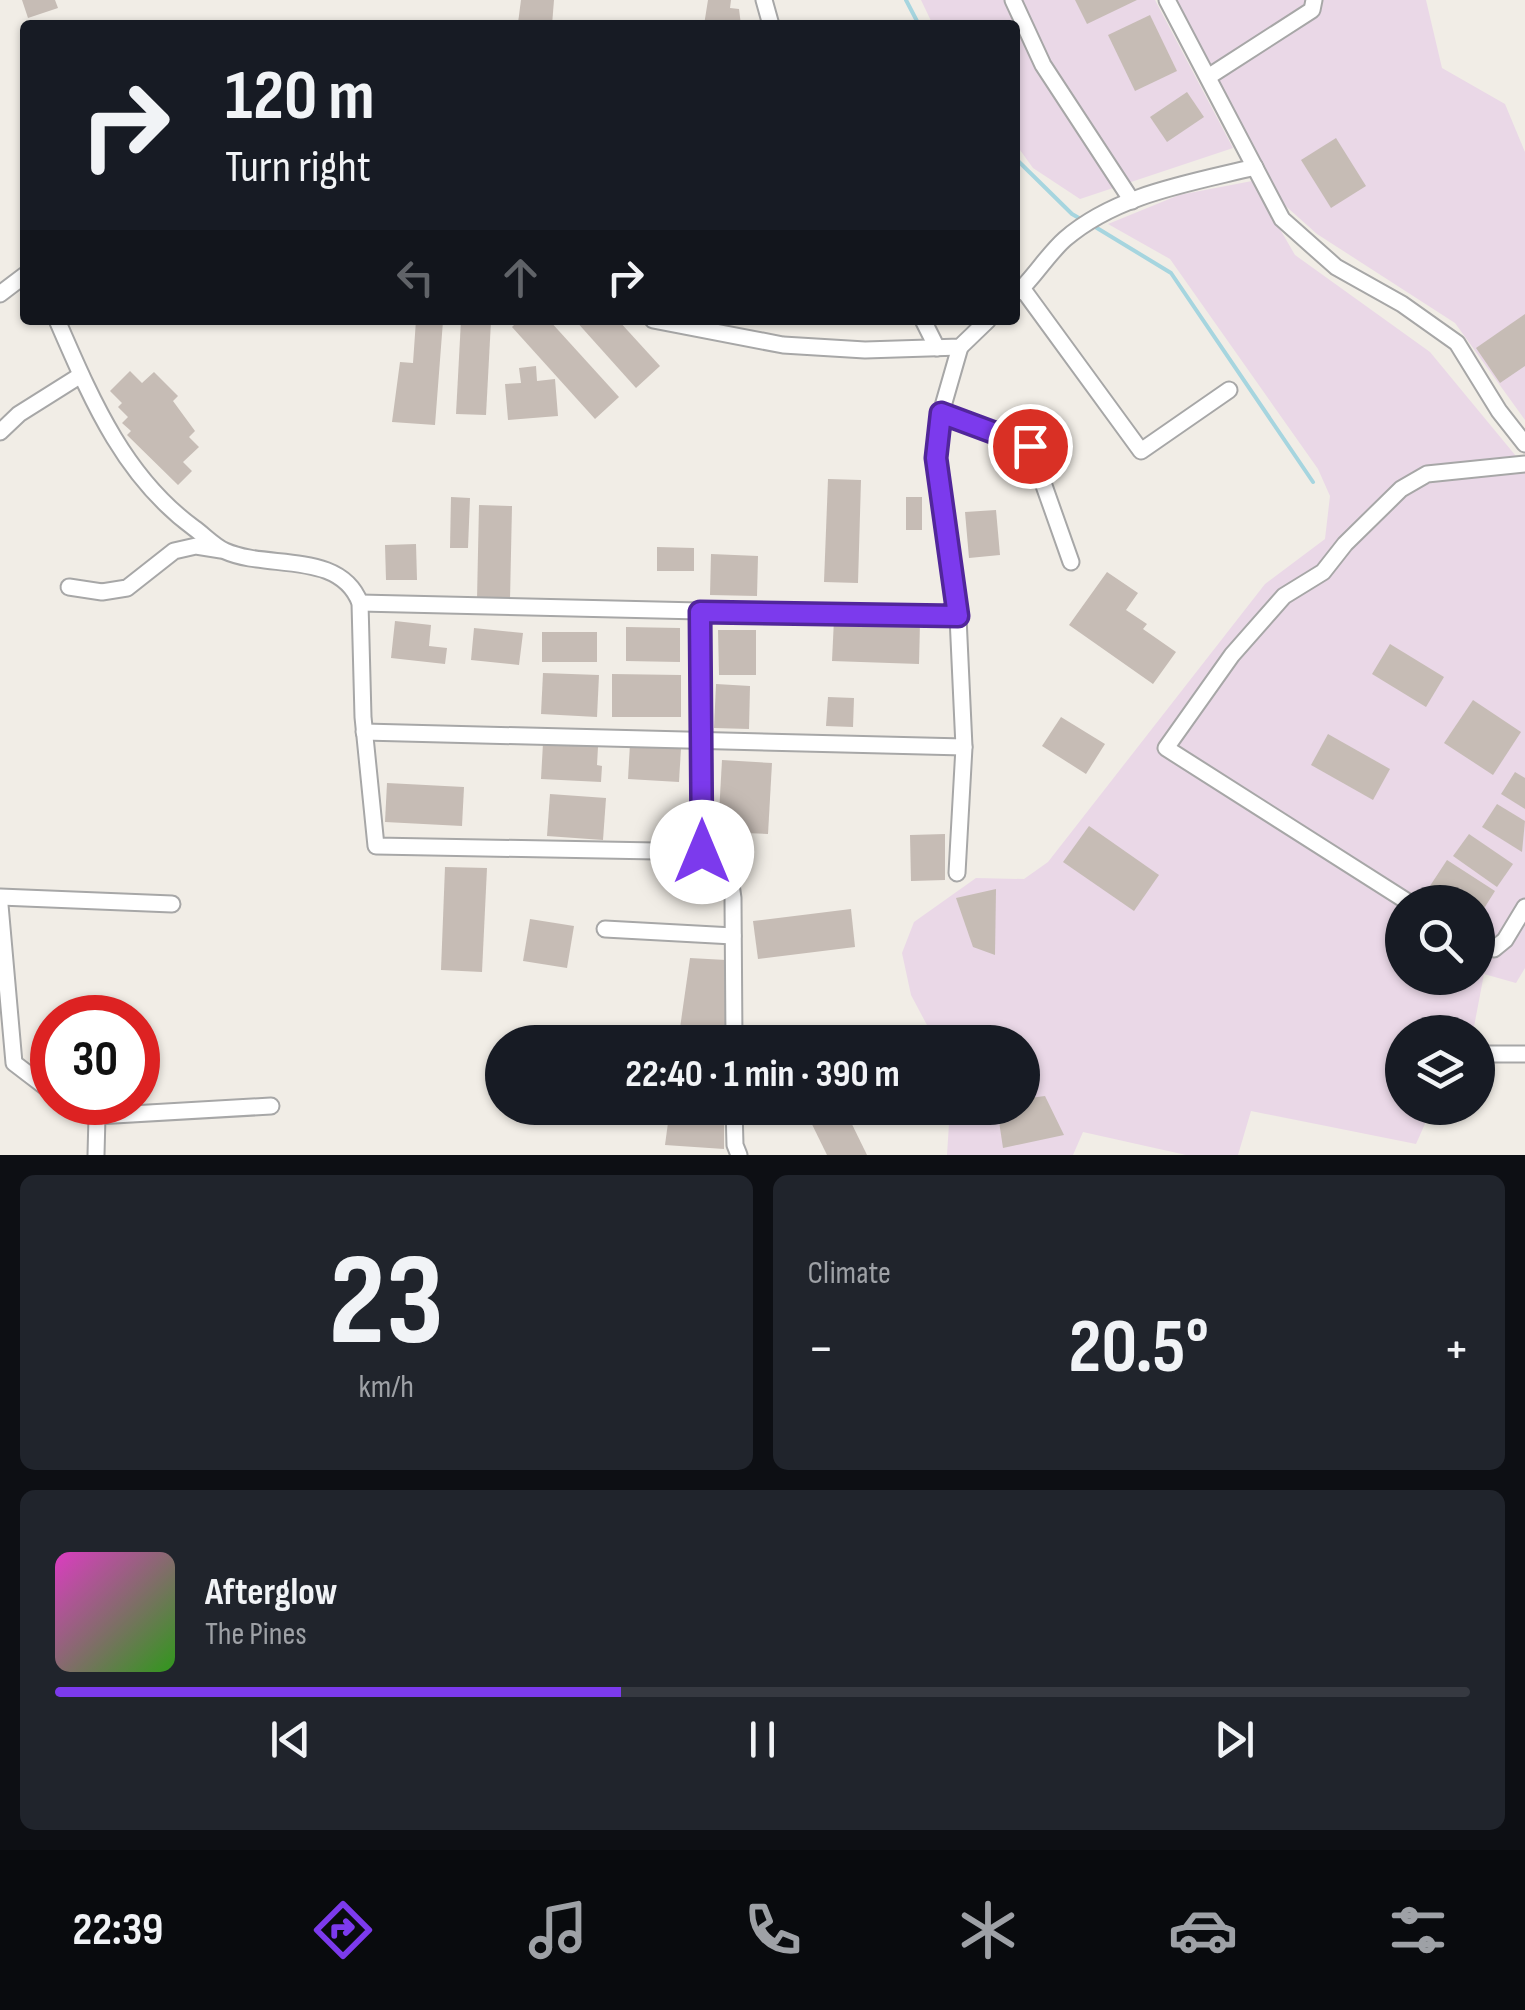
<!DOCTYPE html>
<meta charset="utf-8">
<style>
:root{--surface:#171b24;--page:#20242c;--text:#f1f3f6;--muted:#9ea1a6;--line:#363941;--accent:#7c3aed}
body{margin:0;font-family:"Sofia Sans Condensed",sans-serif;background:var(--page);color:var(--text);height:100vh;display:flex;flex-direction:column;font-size:38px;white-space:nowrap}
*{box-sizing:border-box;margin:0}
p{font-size:32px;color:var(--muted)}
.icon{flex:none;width:55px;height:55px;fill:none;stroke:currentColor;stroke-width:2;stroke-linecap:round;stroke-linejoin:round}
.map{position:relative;height:1155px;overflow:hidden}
.drawer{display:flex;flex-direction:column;gap:20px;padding:20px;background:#0d0f14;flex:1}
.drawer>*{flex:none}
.hud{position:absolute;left:20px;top:20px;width:1000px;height:305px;border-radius:10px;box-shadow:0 2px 8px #0004;background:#171b24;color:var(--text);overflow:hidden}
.tools{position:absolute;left:1385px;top:885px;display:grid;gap:20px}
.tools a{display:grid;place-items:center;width:110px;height:110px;border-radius:50%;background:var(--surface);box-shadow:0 2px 8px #0004;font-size:50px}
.speed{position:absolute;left:30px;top:995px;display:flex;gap:20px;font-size:50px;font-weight:700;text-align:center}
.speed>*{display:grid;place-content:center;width:130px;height:130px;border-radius:50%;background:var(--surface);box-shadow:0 2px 8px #0004;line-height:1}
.speed .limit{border:15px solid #d22;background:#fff;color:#111}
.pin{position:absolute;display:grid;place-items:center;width:85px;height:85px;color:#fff;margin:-42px;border:5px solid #fff;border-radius:50%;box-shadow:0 2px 10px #0007}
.me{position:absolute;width:110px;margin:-55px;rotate:0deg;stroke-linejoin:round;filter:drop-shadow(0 0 8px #0008)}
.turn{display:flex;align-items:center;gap:35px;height:210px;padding:0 40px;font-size:45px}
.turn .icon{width:130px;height:130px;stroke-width:2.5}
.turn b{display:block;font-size:70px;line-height:85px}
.lanes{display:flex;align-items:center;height:95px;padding:0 40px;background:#0003;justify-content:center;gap:50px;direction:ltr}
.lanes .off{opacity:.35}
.big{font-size:75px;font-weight:700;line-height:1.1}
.drawer .widget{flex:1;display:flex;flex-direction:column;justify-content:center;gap:15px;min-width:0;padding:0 35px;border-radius:15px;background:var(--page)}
.drawer .dial{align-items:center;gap:0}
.dial b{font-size:130px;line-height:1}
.song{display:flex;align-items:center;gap:30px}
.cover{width:120px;height:120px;border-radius:15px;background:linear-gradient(135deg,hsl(310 70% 55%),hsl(110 70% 35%))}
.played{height:10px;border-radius:5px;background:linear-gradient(90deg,var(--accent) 40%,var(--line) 40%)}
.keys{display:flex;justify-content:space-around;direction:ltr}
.heat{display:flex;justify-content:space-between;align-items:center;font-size:55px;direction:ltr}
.drawer .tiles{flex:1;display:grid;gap:20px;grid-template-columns:1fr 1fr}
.widget:last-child{grid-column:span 2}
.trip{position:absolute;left:485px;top:1025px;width:555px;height:100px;border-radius:50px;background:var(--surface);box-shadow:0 2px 8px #0004;font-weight:700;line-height:100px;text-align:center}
.tab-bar{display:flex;height:160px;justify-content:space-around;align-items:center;background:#090b0e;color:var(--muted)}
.tab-bar .icon{width:70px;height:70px}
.tab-bar .current{color:var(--accent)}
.tab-bar b{font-size:45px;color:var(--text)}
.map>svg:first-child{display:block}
</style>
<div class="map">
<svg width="1525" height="1155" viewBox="0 0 1525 1155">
<rect width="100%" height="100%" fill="#f1ede6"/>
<g fill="#ead8e7" fill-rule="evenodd">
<path d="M921,0h234l78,148 -153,51 -47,-31 -18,-25v-118h-82z"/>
<path d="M1173,0h253l16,68 63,36 20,48v268l-70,-97 -138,-89 -37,-33z"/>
<path d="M1252,181l43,74 135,97 95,115v501l-9,15 -32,-9 -11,58h-71v76h30l-16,36 -165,-33 -13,44h-52l-103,-23 -10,23h-126l3,-47h72v-66h-86l-25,-47 -9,-42 12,-31 62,-44 48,1 24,-17 217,-278 60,-45 5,-43 -12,-27 -148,-210 -62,-35 71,-29zM1402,902h76v76h-76z"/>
</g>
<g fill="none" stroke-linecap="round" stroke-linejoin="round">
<g stroke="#a6d5df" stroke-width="4">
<path d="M906,0l13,25"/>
<path d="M1015,158l57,56 12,7"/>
<path d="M1092,225l79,48 142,209"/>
</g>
</g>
<g fill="#c6bcb5">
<path d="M22,0h33l3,8 -30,10z"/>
<path d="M521,0h33l-2,25 -34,-2z"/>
<path d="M708,0h23l-1,8 9,1 2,16h-37z"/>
<path d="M1075,0h62l-50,24z"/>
<path d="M1150,15l27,56 -42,20 -27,-56z"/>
<path d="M1187,92l17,25 -37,25 -17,-25z"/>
<path d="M1336,138l30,48 -35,22 -30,-48z"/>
<path d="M1525,314v52l-25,17 -24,-35z"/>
<path d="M416,320l27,1 -8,104 -43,-3 8,-60 13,1z"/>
<path d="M461,320l30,1 -5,94 -30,-1z"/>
<path d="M519,320h30l70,77 -24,22 -83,-92z"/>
<path d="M575,320h43l42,46 -24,22z"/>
<path d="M536,366l1,15 18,-2 3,37 -50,4 -3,-36 16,-1 -2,-15z"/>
<path d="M130,371l12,12 12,-11 24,24 -5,5 22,30 -6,6 10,10 -16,15 9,9 -14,14 -51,-50 4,-4 -9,-8 6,-6 -10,-10 4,-4 -12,-12z"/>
<path d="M828,479l33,1 -3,103 -34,-1z"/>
<path d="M451,497l19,1 -2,50h-18z"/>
<rect x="906" y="497" width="16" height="33"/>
<path d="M479,505l33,1 -2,94h-33z"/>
<path d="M996,510l4,45 -31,3 -4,-46z"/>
<path d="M416,544l1,36h-31l-1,-35z"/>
<path d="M657,547l37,1v23h-37z"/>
<path d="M711,554l47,2 -1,40 -47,-1z"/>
<path d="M1107,572l31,21 -12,17 21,14 -4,5 33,23 -23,32 -84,-59z"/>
<path d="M834,619l86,4 -1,41 -87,-3z"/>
<path d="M395,621l36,4 -2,21 18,2 -2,16 -54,-6z"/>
<path d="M626,627l54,1v34l-54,-1z"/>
<path d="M474,628l49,5 -4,32 -48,-5z"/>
<path d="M718,630h38v45h-37z"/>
<rect x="542" y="632" width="55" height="30"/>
<path d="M1390,644l54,33 -18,30 -54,-33z"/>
<path d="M543,673l56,2 -2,42 -56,-3z"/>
<path d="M612,674l69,1v42h-69z"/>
<path d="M716,684l34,2 -1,43 -35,-1z"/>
<path d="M828,697l26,1 -1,29 -27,-1z"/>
<path d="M1473,700l48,32 -28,43 -49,-32z"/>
<path d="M1061,717l44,27 -19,30 -44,-28z"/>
<path d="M1328,734l62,35 -17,31 -62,-35z"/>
<path d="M543,743l55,4 -1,18 5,1 -1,16 -60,-3z"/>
<path d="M630,744l51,4 -2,34 -51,-3z"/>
<path d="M722,760l50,3 -4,71 -50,-2z"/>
<path d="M1515,772l10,6v31l-24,-15z"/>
<path d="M387,783l77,4 -2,39 -77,-4z"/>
<path d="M550,794l56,4 -3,42 -56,-4z"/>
<path d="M1497,804l28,17 -3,31 -40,-25z"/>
<path d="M1089,826l70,49 -25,36 -71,-49z"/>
<path d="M945,834v46l-34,1 -1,-46z"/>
<path d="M1469,834l44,30 -16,23 -44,-31z"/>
<path d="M1447,860l48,31 -17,27v-16h-30l-20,-13z"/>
<path d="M445,867l42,1 -5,104 -41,-2z"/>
<path d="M996,889l-1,66 -22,-8 -17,-49z"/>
<path d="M851,909l4,38 -97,12 -5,-38z"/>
<path d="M530,919l44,7 -7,42 -44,-7z"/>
<path d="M690,958l36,2 -1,82h-47z"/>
<path d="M1045,1096l19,39 -61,13 -6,-40h25v-9z"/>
<path d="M670,1108h54v41l-59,-4z"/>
<path d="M804,1108h40l23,47h-40z"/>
</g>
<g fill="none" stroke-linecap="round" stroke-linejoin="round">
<g stroke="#a7a7a7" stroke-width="19">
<g id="minor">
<path d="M764,0l7,25"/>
<path d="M1013,0l30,65 89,136"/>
<path d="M1167,0l115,219 54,48 66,37 55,39 42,68 26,33"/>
<path d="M1208,77l104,-67 2,-10"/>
<path d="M1022,288l119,163 88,-61"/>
<path d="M1018,292c17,-16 30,-38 47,-53 52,-45 126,-56 190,-72"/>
<path d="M0,294l25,-19"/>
<path d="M57,320c34,78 66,156 137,208 10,7 20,18 31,23 42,19 115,-1 135,52l3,114 13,129 335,6 17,12 5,34 1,144"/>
<path d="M653,320l130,25 82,5 95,-3 28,-27"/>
<path d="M923,320l14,28"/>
<path d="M941,413l89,33 41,116"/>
<path d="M0,432l19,-18 62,-39"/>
<path d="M69,587l33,5 25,-4 47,-37 22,-5 25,4"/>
<path d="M360,603l598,14"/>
<path d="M701,613l1,239"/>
<path d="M364,732l600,15 -6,-130 -22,-158 5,-46 19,-66"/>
<path d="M957,873l7,-126"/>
<path d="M0,897l172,7"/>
<path d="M1408,902l-242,-154 66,-93 52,-59 39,-24 22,-28 56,-55 26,-15 98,-10"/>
<path d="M0,905l14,158 38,29"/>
<path d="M605,929l128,7"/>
<path d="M1478,946l16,3 11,-9 20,-33"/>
<path d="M1486,1054h39"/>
<path d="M71,1102l26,14 174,-10"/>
<path d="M734,1108l1,37 4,10"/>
<path d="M96,1155l1,-39"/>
</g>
</g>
<use href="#minor" stroke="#fff" stroke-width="15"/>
</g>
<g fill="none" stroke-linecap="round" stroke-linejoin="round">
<g stroke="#51269a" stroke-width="25">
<path id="route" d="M702,852l-2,-240 258,4 -22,-158 5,-45 89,33"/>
</g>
<use href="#route" stroke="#7c3aed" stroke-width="18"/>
</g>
</svg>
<div class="tools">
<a><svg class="icon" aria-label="search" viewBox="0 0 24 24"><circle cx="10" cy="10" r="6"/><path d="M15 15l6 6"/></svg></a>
<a><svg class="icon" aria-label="layers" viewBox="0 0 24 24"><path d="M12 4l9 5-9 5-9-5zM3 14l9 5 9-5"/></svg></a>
</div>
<div class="speed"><div class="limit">30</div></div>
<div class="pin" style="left:1030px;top:446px;background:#d93025"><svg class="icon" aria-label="arrive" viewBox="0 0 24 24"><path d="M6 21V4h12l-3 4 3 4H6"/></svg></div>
<svg class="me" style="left:702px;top:852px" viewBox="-20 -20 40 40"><circle r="19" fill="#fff"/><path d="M0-13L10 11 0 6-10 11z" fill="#7c3aed"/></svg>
<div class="trip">22:40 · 1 min · 390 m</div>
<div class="hud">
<div class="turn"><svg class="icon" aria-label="right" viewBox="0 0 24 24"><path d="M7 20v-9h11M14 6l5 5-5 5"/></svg><div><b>120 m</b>Turn right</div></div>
<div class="lanes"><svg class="icon off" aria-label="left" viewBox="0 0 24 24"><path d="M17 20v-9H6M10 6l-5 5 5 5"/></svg><svg class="icon off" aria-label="ahead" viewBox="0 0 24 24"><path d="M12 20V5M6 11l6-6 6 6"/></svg><svg class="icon" aria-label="right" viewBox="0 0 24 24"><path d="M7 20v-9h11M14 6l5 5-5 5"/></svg></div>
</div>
</div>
<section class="drawer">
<div class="tiles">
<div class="widget dial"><b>23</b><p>km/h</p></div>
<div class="widget"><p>Climate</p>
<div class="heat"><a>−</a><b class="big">20.5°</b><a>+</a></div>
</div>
<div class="widget">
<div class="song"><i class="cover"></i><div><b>Afterglow</b><p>The Pines</p></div></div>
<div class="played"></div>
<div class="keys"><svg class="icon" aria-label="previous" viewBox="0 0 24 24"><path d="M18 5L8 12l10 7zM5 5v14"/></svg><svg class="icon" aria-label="pause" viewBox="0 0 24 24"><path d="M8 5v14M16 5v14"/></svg><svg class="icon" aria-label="next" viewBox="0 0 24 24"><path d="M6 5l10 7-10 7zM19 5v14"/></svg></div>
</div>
</div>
</section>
<nav class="tab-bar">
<b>22:39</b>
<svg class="icon current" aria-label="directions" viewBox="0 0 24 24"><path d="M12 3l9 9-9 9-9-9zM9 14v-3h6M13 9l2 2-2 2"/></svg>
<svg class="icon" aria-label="music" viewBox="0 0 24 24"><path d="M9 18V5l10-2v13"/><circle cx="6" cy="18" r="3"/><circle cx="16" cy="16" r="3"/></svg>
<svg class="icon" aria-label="phone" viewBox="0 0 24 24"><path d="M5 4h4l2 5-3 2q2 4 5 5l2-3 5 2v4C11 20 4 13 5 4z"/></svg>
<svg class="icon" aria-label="climate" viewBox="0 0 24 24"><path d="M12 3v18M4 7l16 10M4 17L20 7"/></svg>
<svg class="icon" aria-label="car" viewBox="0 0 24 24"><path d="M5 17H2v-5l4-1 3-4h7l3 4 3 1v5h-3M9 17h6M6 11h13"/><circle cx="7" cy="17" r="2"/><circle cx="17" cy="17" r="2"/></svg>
<svg class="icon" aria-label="filters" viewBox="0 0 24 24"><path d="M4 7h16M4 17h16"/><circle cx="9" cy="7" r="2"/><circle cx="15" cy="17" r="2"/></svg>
</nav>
